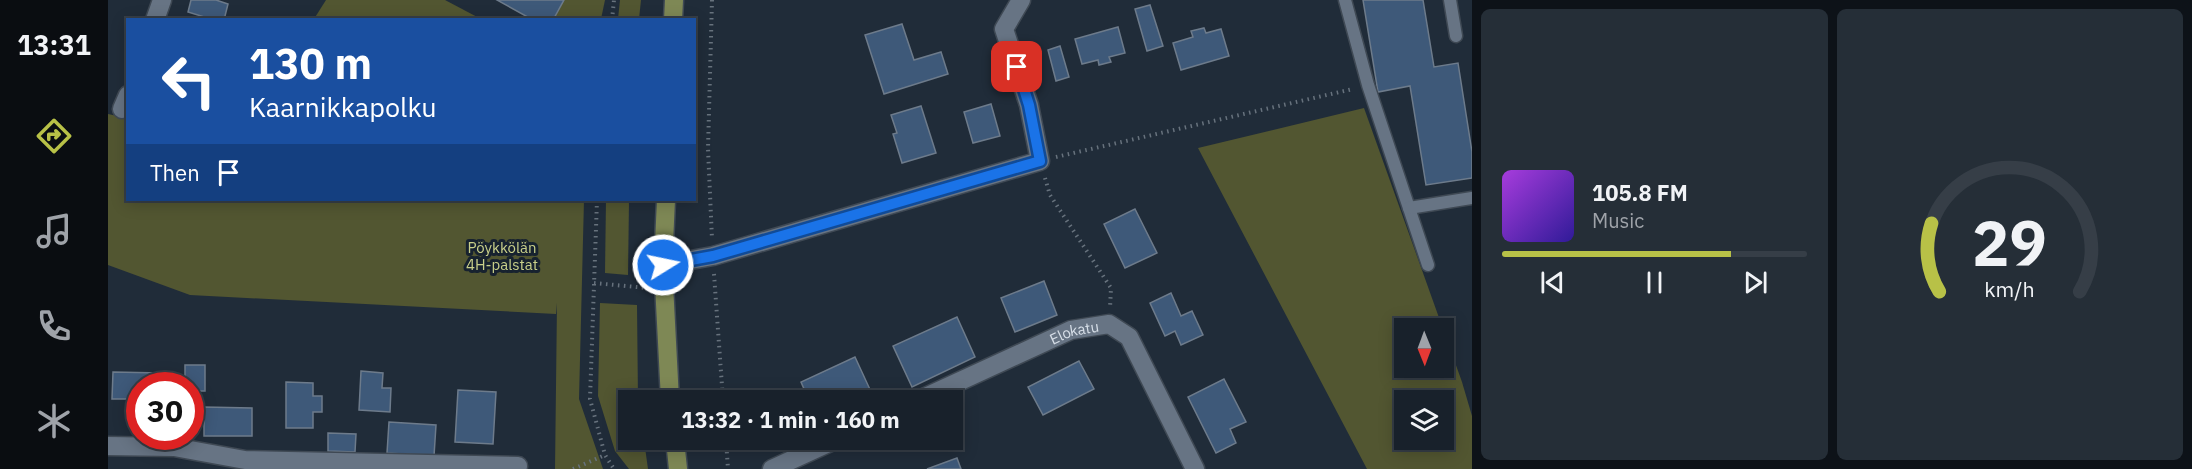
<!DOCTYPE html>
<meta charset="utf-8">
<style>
:root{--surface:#18212b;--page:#252e37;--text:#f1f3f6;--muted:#9fa3a9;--line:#363e47;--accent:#b8c147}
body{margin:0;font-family:"IBM Plex Sans",sans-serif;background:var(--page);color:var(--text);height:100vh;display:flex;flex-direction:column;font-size:22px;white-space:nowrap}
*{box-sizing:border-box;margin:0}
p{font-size:20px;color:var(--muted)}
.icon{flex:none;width:33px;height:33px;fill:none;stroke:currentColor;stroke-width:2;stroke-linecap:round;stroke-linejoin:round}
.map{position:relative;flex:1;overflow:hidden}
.side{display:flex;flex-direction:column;gap:9px;padding:9px;background:#0d1218;width:720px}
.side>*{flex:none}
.guide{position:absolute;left:18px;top:18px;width:570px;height:183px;border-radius:0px;box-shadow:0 3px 15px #0003,0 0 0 2px var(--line);background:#1a4fa0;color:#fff;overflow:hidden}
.needle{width:39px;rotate:179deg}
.tools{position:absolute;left:1286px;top:318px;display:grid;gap:12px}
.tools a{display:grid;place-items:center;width:60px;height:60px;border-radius:0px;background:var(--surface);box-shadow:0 3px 15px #0003,0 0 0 2px var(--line);font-size:30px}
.speed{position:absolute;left:18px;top:372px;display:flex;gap:12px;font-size:30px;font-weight:700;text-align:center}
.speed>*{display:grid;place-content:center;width:78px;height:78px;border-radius:50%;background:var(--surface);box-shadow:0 3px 15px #0003,0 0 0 2px var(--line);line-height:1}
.speed .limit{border:9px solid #d22;background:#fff;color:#111}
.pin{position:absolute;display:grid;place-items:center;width:51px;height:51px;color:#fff;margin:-26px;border-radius:12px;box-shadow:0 3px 9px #0006}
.me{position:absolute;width:66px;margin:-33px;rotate:80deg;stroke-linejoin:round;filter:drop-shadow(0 0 4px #0008)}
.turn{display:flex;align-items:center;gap:21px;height:126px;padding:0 24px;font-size:27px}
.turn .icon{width:78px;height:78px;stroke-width:2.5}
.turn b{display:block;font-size:42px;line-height:51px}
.then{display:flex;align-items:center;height:57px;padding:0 24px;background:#0003;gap:12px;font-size:22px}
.side .tile{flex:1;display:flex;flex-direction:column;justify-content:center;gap:9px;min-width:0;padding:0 21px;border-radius:9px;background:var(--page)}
.side .dial{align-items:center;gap:0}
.dial svg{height:156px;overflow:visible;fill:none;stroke:var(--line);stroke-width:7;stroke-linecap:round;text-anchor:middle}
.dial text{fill:var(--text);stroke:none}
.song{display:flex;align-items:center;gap:18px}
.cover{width:72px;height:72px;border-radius:9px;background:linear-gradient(135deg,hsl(280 70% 55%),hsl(250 70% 35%))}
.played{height:6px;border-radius:3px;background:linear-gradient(90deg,var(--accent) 75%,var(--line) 75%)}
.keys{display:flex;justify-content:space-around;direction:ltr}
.side .tiles{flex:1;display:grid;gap:9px;grid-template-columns:repeat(2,1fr)}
.trip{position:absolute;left:510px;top:390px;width:345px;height:60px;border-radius:0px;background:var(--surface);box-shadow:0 3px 15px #0003,0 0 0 2px var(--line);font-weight:700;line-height:60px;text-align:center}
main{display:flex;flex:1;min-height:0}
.tab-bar{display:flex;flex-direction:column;width:108px;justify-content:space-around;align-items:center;background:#0a0d11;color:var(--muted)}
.tab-bar .icon{width:42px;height:42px}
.tab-bar .active{color:var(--accent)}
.tab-bar b{font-size:27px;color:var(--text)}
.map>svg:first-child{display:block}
</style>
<main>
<nav class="tab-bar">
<b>13:31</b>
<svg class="icon active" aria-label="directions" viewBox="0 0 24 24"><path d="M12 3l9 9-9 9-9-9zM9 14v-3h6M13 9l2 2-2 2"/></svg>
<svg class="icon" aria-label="music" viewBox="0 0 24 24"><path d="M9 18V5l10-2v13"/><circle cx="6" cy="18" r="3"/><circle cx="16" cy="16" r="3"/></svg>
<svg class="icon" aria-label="phone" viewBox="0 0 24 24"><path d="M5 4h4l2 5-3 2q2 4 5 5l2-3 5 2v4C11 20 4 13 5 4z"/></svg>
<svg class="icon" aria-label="climate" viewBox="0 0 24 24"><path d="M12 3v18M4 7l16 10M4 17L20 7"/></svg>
</nav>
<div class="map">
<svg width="1364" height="469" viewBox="0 0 1364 469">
<rect width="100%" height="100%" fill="#202c39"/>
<g fill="#525631" fill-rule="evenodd">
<path d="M218,0h119l36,19h-167z"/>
<path d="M452,0h45l-4,19 -51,1z"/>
<path d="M512,0h21l-2,19h-21z"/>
<path d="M1256,108l98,274 10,34v53h-105l-169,-321zM1335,328v40h-39v-40zM1335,400v40h-39v-40z"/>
<path d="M0,114l19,4 1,82h456l-5,199 24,70h-48l2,-166 -1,11 -366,-19 -82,-30z"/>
<path d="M498,200h23l-1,75 -23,-2z"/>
<path d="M492,303l37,2 1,95h-10v40h16l4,29h-19l-14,-18 -17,-55z"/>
</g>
<g fill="#3e5979" stroke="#6d7b8b" stroke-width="1.5">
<path d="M83,0h25l12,4 -4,16h-10l-26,-8z"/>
<path d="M389,0h67l-11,20h-20z"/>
<path d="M1255,0h60l11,67 24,-4 14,89v26l-46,7 -16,-99 -32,6z"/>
<path d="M1042,5l13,41 -16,5 -12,-42z"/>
<path d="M794,24l12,36 27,-8 7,22 -64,20 -19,-59z"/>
<path d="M1010,27l7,26 -16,4 2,5 -12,3 -1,-5 -16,4 -7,-25z"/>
<path d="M1096,28l2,5 15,-4 8,27 -48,14 -8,-27 20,-6 -2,-6z"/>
<path d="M952,46l9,31 -13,4 -8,-31z"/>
<path d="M883,104l9,32 -27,7 -9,-31z"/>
<path d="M813,106l15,47 -34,10 -9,-29 4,-1 -6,-18z"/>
<path d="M1027,209l22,44 -32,15 -21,-44z"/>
<path d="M936,281l13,34 -42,17 -14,-34z"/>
<path d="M1063,293l10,23 11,-5 11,24 -22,10 -6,-14 -10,5 -15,-33z"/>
<path d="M849,317l18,40 -63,30 -19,-41z"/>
<path d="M747,357l18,39 -11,4h-53l-8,-18z"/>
<path d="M971,361l15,28 -51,26 -15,-28z"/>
<path d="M77,365h20v26h-15v-5h-5z"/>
<path d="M253,371l22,2 -1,15h9l-1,24 -31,-2z"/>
<path d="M5,372l48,1 -1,13h-20v13h-28z"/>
<path d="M1116,379l22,43 -16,7 6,14 -20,10 -28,-56z"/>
<path d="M178,382l27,1v13h9v16h-9v16h-27z"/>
<path d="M350,390l38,2 -3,52 -38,-2z"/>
<path d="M96,407l48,1v28h-48z"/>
<path d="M281,422l47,3 -2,31 -47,-3z"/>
<path d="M220,433l28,1 -1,18 -27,-1z"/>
<path d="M849,458l4,11h-34z"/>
</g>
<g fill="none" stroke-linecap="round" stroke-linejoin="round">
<g stroke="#3f4954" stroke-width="15">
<g id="service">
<path d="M1237,0l23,85 60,180"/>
<path d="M1342,0l6,36"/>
<path d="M1301,208l63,-10"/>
</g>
</g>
<g stroke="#3f4954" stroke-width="21">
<g id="minor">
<path d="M47,20l7,-20"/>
<path d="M14,109l6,-14"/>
<path d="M555,265l50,-9 327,-95 -11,-56 -25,-76 17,-29"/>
<path id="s1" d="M811,400l152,-70 38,-6 20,13 66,132"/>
<path d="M0,446l66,1 71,13 273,6"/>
<path d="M664,469l63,-29"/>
</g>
</g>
<g stroke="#3f4954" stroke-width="21">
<g id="primary">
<path d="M565,20l1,-20"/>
<path d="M558,200l-3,65 7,135"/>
<path d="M567,440l3,29"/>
</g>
</g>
<g stroke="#67727d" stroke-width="4" stroke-dasharray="1.5 4.5" stroke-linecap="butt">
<path d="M604,0l-4,149 4,90"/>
<path d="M504,20l2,-20"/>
<path d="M948,157l297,-68"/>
<path d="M937,178l5,17 61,93 -1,20"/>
<path d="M489,200l-7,199 15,56 9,14"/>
<path d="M606,274l9,126"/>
<path d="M486,283l53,5"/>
<path d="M618,440l2,29"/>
<path d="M465,469l32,-14"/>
</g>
<use href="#service" stroke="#677484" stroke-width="12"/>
<use href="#minor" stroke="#677484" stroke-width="18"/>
<use href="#primary" stroke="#7e8855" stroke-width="18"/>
</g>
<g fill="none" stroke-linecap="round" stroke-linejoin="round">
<g stroke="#114b97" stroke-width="15">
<path id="route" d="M555,265l50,-9 327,-95 -11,-56 -12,-38"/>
</g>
<use href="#route" stroke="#1a73e8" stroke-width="10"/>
</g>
<g text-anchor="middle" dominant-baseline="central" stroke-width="6" stroke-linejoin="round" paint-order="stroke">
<g font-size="15" fill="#c9d08a" stroke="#17222f">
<text x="394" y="247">Pöykkölän<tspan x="394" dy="17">4H-palstat</tspan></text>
</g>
<g font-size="15" fill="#d7dfe8" stroke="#17222f">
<text stroke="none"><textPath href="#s1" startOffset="170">Elokatu</textPath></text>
</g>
</g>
</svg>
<div class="tools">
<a><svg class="needle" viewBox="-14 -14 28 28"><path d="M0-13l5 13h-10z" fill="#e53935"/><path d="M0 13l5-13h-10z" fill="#9fa3a9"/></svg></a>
<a><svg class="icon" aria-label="layers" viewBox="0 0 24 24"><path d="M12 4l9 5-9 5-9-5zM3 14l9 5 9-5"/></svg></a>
</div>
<div class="speed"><div class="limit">30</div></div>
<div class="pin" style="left:909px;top:67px;background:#d93025"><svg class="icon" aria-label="arrive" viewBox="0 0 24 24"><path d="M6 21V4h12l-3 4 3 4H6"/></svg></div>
<svg class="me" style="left:555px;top:265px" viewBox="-20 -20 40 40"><circle r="17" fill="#1a73e8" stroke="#fff" stroke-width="3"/><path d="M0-11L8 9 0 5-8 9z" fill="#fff"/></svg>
<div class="trip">13:32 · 1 min · 160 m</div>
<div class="guide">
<div class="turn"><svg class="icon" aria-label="left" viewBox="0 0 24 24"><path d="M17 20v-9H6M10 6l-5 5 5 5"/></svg><div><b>130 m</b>Kaarnikkapolku</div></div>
<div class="then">Then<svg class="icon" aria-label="arrive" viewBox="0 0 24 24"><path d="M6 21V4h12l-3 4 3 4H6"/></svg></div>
</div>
</div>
<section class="side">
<div class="tiles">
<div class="tile">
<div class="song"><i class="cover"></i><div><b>105.8 FM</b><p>Music</p></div></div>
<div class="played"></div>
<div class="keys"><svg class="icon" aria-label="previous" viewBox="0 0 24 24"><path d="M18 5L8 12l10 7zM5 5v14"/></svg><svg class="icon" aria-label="pause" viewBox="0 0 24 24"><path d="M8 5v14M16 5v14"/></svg><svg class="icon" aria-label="next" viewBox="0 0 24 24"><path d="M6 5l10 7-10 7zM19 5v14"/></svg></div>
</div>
<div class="tile dial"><svg viewBox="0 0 100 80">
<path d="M14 69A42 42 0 1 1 86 69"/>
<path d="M14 69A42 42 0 0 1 10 34" stroke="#b8c147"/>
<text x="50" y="56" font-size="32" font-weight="700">29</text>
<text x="50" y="72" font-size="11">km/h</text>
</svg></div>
</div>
</section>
</main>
